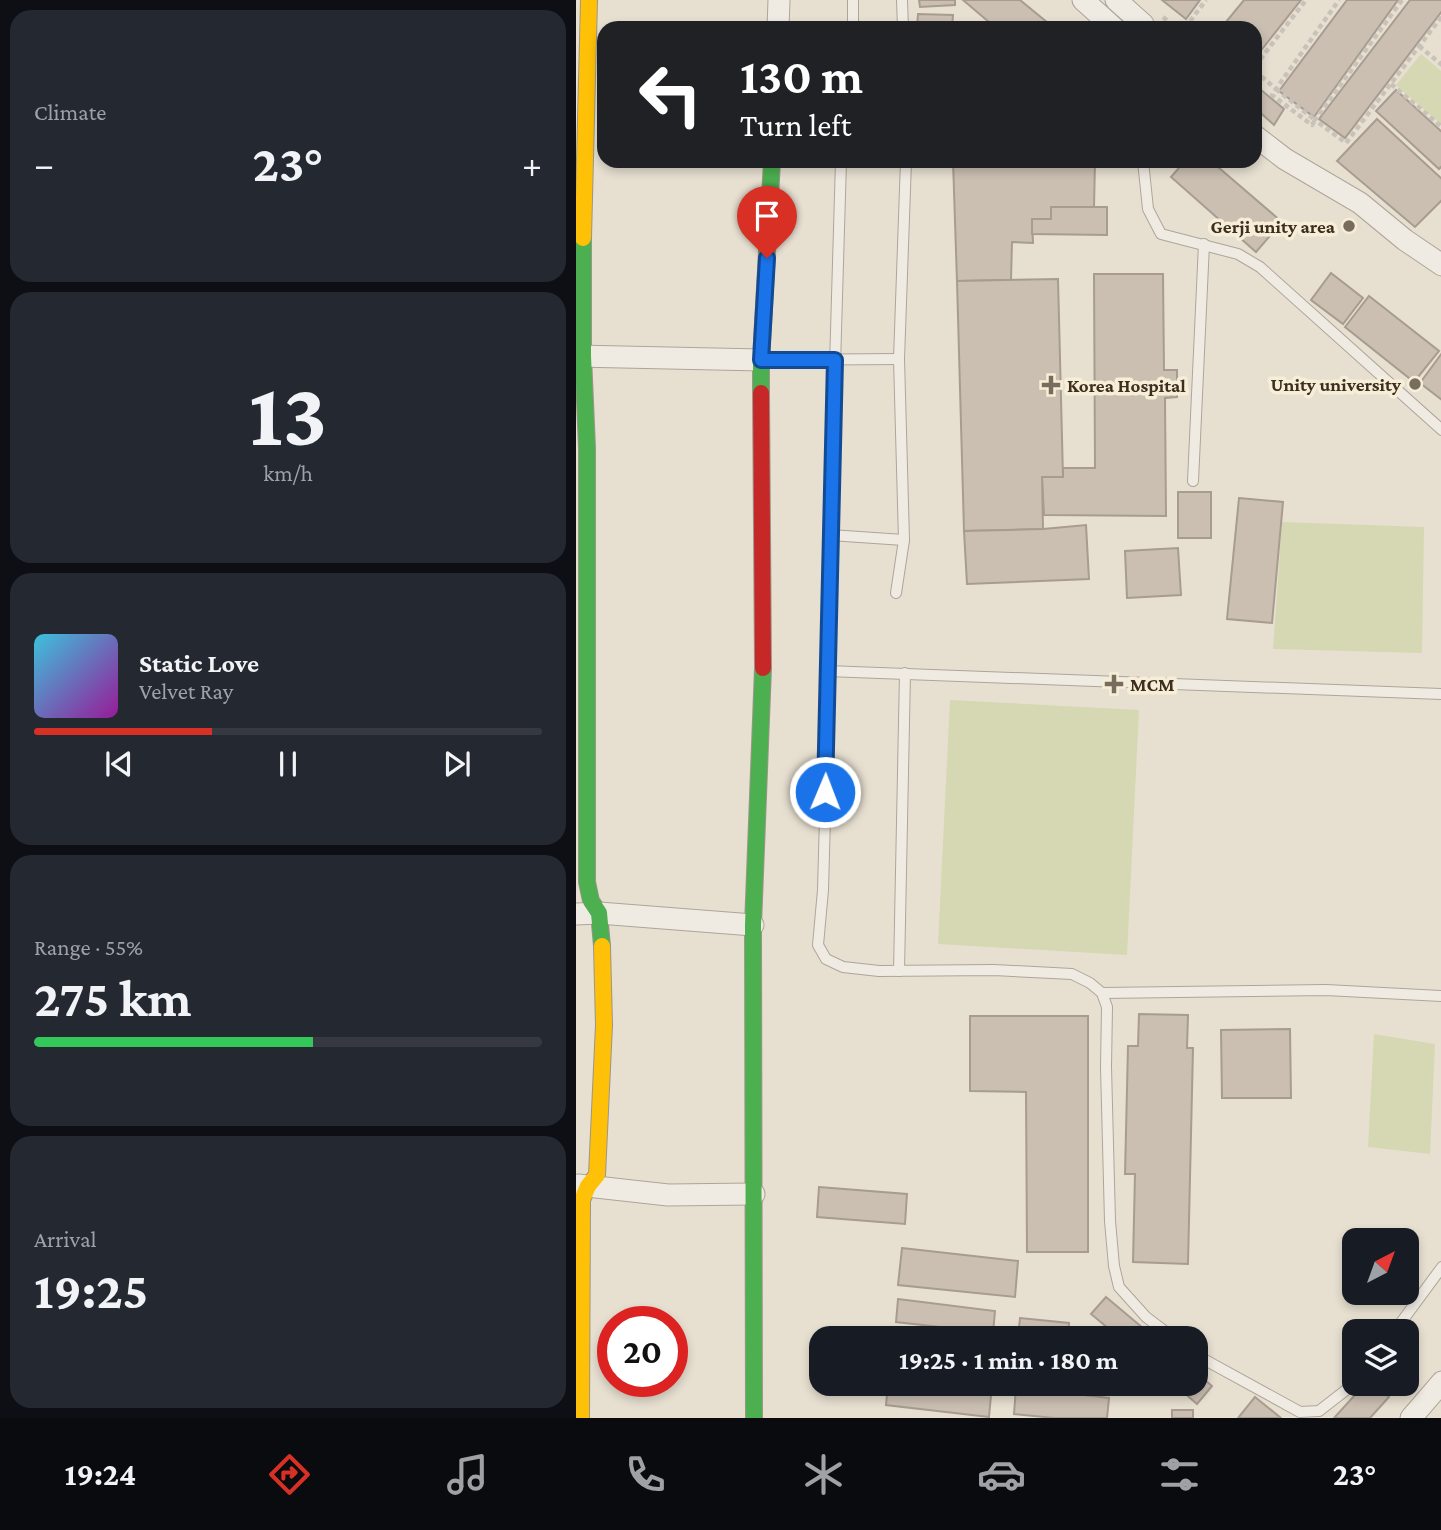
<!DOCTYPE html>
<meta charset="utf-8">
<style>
:root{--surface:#171b24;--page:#242831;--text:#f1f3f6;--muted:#9ea1a6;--line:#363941;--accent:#d93025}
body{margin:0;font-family:"Crimson Pro",serif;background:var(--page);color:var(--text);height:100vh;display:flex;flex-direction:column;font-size:26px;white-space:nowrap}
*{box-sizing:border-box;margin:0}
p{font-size:23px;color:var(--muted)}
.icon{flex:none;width:38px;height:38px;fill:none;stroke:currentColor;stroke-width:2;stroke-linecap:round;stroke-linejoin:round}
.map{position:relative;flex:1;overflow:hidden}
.sheet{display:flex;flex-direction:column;gap:10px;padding:10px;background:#0d0f14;width:576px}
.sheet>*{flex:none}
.banner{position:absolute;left:21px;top:21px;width:665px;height:147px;border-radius:21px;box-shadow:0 4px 10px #0003;background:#202124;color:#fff;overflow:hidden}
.needle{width:46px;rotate:41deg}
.fabs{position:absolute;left:766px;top:1228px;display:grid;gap:14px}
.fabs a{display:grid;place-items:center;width:77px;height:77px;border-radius:14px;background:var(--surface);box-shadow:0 4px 10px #0003;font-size:35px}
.speed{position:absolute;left:21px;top:1306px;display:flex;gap:14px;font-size:35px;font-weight:700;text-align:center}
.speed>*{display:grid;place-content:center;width:91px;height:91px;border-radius:50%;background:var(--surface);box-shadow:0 4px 10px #0003;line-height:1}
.speed .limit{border:10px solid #d22;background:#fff;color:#111}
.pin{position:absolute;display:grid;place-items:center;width:60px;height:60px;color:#fff;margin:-72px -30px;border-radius:50% 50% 50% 0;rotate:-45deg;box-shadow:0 0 7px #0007}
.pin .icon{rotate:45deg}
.me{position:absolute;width:77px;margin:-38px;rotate:1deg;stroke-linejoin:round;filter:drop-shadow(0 0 5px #0008)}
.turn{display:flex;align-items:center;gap:24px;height:147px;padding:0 28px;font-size:32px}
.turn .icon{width:91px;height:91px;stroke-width:2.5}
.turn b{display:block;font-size:49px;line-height:60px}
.big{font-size:52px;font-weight:700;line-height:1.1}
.sheet .widget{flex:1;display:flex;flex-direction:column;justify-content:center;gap:10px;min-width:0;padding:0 24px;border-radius:21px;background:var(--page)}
.sheet .dial{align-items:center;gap:0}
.dial b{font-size:91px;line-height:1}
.song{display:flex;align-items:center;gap:21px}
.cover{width:84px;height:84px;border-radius:10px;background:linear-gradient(135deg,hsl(190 70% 55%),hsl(300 70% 35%))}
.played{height:7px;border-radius:4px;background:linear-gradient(90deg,var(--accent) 35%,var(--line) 35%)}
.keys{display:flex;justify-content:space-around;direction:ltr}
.heat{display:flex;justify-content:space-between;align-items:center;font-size:38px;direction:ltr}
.charge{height:10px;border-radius:5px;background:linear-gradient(90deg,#34c759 55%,var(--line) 0)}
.trip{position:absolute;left:233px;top:1326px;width:399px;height:70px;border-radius:21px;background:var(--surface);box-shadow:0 4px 10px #0003;font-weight:700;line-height:70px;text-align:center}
.menu{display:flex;height:112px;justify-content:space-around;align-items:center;background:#090b0e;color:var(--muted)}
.menu .icon{width:49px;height:49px}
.menu .active{color:var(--accent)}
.menu b{font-size:32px;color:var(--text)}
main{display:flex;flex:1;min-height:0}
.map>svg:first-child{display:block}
</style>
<main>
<section class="sheet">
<div class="widget"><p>Climate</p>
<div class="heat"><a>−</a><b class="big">23°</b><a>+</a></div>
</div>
<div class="widget dial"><b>13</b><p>km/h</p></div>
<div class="widget">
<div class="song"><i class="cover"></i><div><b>Static Love</b><p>Velvet Ray</p></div></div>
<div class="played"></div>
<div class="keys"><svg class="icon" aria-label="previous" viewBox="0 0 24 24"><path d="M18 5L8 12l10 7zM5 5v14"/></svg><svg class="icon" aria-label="pause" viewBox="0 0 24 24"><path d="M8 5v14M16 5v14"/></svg><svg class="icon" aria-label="next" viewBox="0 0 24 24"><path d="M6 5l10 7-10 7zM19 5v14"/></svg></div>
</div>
<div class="widget"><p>Range · 55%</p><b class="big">275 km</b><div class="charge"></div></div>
<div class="widget"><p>Arrival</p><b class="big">19:25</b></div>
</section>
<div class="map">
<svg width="866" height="1418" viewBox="0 0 866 1418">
<rect width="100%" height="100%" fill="#e7e0d1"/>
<g fill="#d6d7b3">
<path d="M845,54l20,17v53l-45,-39z"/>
<path d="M706,522l142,5 -2,126 -149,-4z"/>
<path d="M374,700l189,10 -12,245 -189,-11z"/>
<path d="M798,1034l61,10 -5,110 -62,-7z"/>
</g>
<g fill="#cbbfb2" stroke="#a89c90" stroke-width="2">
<path d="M343,0h36v5l-35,2z"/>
<path d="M387,0h57l28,23 -4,5h-48z"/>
<path d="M586,0h38l-14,19z"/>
<path d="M668,0h57l-46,58v-30h-34z"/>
<path d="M771,0h51l-84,117 -35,-26z"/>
<path d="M834,0h32v11l-97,127 -26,-19z"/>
<path d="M342,14l35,1 -1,13h-35z"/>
<path d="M679,85l29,24 -10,16 -19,-17z"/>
<path d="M820,90l46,42v34l-3,3 -63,-58z"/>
<path d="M801,119l65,60v21l-27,27 -78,-66z"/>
<path d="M377,161h142l-1,47 -43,-1v12h-19l1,24 -21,-1 -1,38 -54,1z"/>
<path d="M609,161h26l71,61 -26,30 -85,-75z"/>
<path d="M475,207h56v28l-75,-1v-15h19z"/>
<path d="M755,273l32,25 -20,26 -32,-24z"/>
<path d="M518,274h69l1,96h13v27l-12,1 1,118 -122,-1 -2,-38h21v-9h32z"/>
<path d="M482,279l5,198h-21l1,52 -79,2 -7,-250z"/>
<path d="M793,296l70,55 -25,31 -69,-55z"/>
<path d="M866,353v47l-22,-17z"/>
<rect x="602" y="492" width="33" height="46"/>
<path d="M663,498l44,4 -11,121 -45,-4z"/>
<path d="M510,525l3,54 -122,5 -3,-53 79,-2z"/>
<path d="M602,548l3,47 -54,3 -2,-47z"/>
<path d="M563,1014l49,1 -1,33h6l-5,216 -55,-2 2,-88h-10l3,-128h10z"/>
<path d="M394,1016h118v236h-61l-1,-160 -56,-1z"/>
<path d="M714,1029l1,69h-69l-1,-68z"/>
<path d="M243,1187l88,7 -2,30 -88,-7z"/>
<path d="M326,1248l116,13 -3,36 -117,-12z"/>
<path d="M530,1297l50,42h-35l-30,-25z"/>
<path d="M322,1299l97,12 -2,22 -97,-11z"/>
<path d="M444,1318l49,5 -1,16 -50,-1z"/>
<path d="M620,1372l16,14 -15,18 -23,-20h22z"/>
<path d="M312,1384h104l-3,33 -103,-12z"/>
<path d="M789,1384h10l14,13 -19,21h-36z"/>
<path d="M440,1387l93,11 -2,20h-53l-40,-4z"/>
<path d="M679,1397l26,21h-43z"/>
<rect x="596" y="1410" width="21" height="8"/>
</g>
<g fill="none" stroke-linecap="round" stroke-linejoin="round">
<g stroke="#ada599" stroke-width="12">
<g id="lane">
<path d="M326,0l1,28"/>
<path d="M277,28v-28"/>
<path d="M265,161l-11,374 -5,282 -2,73 -5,55 8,14 17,8 36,4 115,-1 78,4 18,9 12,10 5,14 -1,60 4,154 4,45 5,21 27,30 29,22"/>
<path d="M567,161l5,48 13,25 77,20 22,13 182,163"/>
<path d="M186,360l137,-1"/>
<path d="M617,481l11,-237"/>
<path d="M254,535l74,5"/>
<path d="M320,593l8,-53 -5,-181 7,-198"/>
<path d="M251,671l615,23"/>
<path d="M323,971l6,-298"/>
<path d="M526,993l224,-3 116,6"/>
<path d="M818,1332l48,-65"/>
<path d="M620,1355l104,57 19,-1 36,-28"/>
</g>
</g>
<g stroke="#ada599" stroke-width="23">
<g id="street">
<path d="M507,0l31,28"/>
<path d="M540,0l27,24 1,4"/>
<path d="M202,28l1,-28"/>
<path d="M679,136l30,23 75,44 45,37 37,25"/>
<path d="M0,356l185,4"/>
<path d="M0,914l23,-1 154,12"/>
<path d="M2,1185l90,10 86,-1"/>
<path d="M835,1418l31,-36"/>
</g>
</g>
<g stroke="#9c958a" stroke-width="18">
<g id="fast">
<path d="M7,238v118l4,92v434l4,19 8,12 3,33"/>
<path d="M185,393v-33l11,-199"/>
<path d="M178,1418l-1,-493 10,-257"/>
</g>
</g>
<g stroke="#9c958a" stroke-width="18">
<g id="slow">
<path d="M7,238l6,-238"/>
<path d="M5,1418l1,-218 6,-14 9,-11 7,-150 -2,-79"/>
</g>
</g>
<g stroke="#9c958a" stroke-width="18">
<path id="jam" d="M185,393l2,275"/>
</g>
<g stroke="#c8c2b9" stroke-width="4.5" stroke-dasharray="5 3.5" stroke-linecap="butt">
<path d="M826,0l-87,120 31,23 96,-127"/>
<path d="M587,17l13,11"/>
<path d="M609,28l21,-28"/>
<path d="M843,46l23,19"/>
<path d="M679,66l51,-66"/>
<path d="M679,71l21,18 63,-89"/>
<path d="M815,84l51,43"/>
<path d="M700,89l39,31 -3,5 -40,-30z"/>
</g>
<use href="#lane" stroke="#efebe3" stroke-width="10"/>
<use href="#street" stroke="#efebe3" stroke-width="21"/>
<use href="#fast" stroke="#4caf50" stroke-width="16"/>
<use href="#slow" stroke="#ffc107" stroke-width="16"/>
<use href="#jam" stroke="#c62828" stroke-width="16"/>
</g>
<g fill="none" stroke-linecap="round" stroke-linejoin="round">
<g stroke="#114b97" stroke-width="18">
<path id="route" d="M191,258l-6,102h74l-10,432"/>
</g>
<use href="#route" stroke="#1a73e8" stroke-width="12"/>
</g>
<g fill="#786c5e" stroke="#f7eed8" stroke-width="2.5">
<circle cx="773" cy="226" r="7"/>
<circle cx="839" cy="384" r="7"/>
<path d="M471.5 374.5h7v7h7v7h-7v7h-7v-7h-7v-7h7z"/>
<path d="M534.5 673.5h7v7h7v7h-7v7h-7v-7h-7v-7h7z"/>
</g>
<g text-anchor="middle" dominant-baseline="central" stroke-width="7" stroke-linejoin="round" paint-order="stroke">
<g font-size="19" font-weight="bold" fill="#3d2e20" stroke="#f7eed8" text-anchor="end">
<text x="759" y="226">Gerji unity area</text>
<text x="825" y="384">Unity university</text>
<text x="491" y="385" text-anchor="start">Korea Hospital</text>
<text x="554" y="684" text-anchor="start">MCM</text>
</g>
</g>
</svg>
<div class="fabs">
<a><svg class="needle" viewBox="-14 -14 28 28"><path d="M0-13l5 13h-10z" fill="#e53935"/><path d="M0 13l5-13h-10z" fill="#9ea1a6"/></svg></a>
<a><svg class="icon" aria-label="layers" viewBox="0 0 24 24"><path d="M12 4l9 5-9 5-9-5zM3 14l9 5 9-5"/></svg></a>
</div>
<div class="speed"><div class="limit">20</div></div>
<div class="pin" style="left:191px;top:258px;background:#d93025"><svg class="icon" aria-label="arrive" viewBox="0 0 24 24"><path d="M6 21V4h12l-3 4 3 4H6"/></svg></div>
<svg class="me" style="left:249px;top:792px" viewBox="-20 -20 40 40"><circle r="17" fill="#1a73e8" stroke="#fff" stroke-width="3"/><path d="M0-11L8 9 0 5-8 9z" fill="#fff"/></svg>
<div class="trip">19:25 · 1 min · 180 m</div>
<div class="banner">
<div class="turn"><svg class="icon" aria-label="left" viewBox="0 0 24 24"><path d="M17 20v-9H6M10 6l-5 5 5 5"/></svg><div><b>130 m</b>Turn left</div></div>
</div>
</div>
</main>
<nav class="menu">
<b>19:24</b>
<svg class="icon active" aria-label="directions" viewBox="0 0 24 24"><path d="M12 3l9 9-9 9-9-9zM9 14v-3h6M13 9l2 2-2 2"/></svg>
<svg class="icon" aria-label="music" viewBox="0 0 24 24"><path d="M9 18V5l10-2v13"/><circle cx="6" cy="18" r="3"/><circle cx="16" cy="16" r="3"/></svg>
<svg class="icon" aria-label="phone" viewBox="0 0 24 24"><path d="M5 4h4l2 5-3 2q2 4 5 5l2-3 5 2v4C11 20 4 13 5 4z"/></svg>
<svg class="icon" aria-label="climate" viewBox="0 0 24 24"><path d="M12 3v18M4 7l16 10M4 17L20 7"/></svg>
<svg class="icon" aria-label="car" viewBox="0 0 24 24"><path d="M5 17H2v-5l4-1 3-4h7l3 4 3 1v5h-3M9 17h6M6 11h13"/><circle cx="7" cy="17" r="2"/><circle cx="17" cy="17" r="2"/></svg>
<svg class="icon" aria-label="filters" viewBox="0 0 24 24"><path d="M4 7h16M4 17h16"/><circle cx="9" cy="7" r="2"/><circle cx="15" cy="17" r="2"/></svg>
<b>23°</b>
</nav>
